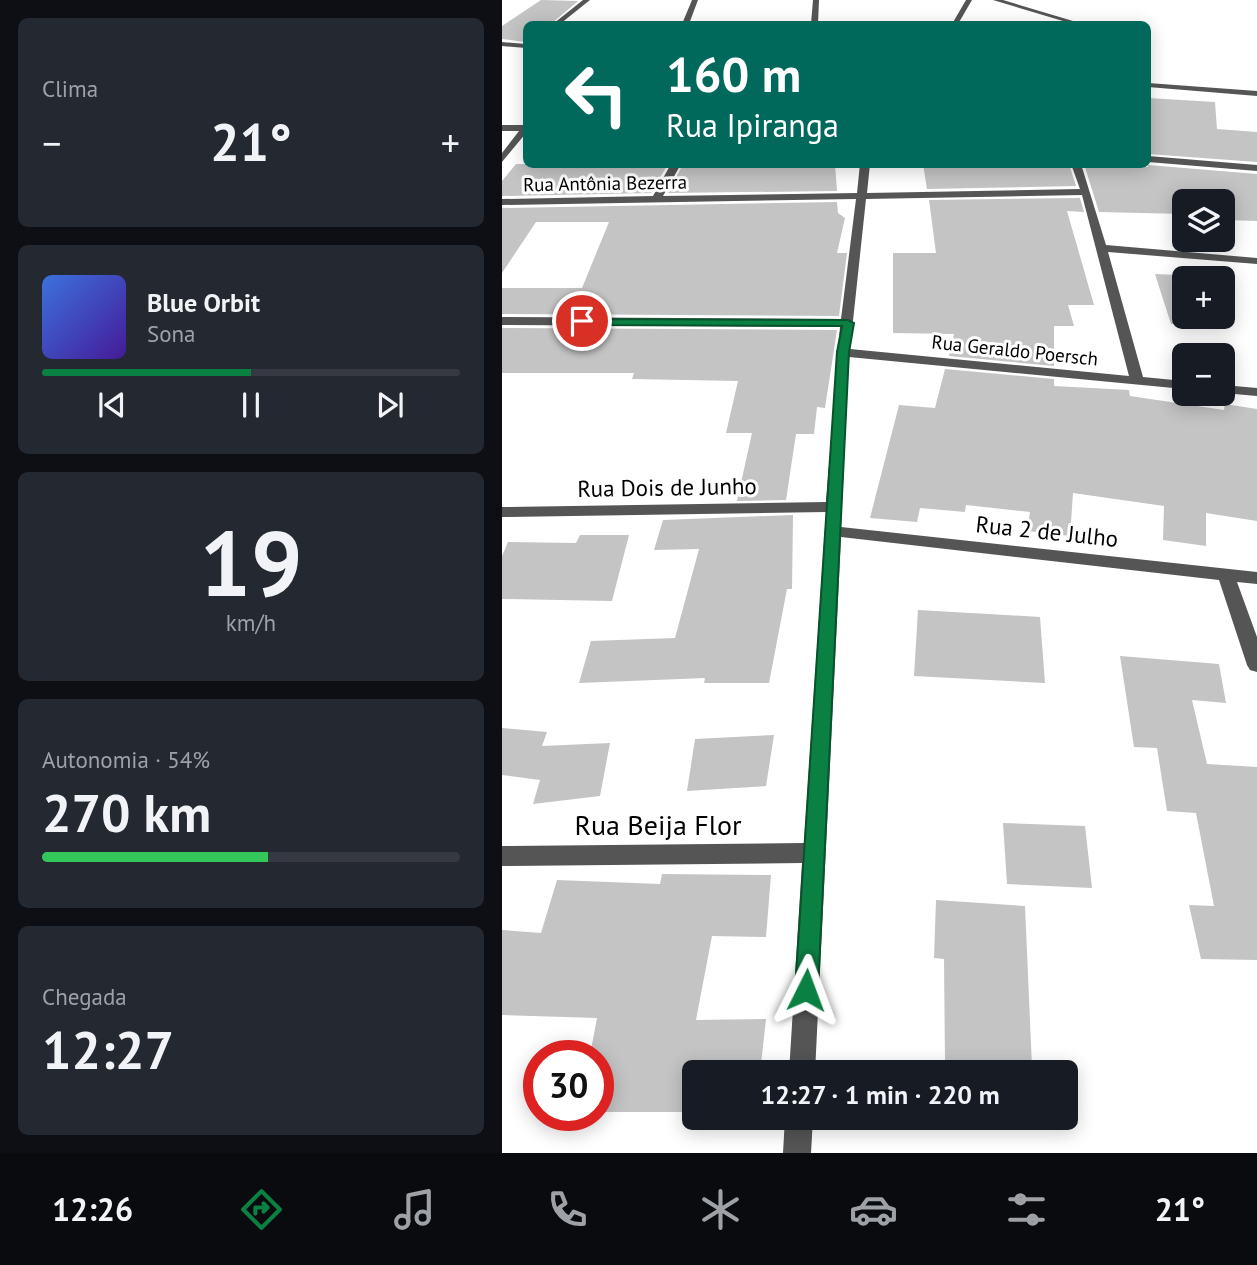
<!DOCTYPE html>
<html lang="pt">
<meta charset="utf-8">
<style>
:root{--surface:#171b24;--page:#242831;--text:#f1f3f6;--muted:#9ea1a6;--line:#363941;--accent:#0b8043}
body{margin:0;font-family:"PT Sans",sans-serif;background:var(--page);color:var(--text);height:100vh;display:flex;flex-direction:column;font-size:26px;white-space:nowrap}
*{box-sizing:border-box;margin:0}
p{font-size:23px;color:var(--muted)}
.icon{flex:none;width:38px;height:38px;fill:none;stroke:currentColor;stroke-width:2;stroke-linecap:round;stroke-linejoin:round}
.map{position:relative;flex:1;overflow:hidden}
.panel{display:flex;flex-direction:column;gap:18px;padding:18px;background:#0d0f14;width:502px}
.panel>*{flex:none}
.top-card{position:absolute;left:21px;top:21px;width:628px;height:147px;border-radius:10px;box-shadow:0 4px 18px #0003;background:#00695c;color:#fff;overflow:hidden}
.fabs{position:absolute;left:670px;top:189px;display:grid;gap:14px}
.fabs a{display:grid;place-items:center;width:63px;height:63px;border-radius:10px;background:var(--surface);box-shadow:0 4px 18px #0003;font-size:35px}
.speed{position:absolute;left:21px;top:1040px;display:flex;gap:14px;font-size:35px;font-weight:700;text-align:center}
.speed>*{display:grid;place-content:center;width:91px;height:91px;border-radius:50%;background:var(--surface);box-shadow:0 4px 18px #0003;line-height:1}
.speed .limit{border:10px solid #d22;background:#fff;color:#111}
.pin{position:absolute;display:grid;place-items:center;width:60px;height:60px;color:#fff;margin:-30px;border:4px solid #fff;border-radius:50%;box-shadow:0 2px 7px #0007}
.me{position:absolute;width:77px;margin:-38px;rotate:3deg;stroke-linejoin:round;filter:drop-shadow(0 0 5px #0008)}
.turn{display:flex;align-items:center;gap:24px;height:147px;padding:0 28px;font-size:32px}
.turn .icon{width:91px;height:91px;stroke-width:2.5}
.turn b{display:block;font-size:49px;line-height:60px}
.big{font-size:52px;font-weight:700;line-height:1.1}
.panel .card{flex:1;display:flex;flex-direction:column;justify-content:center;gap:10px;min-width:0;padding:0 24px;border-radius:10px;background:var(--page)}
.panel .dial{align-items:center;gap:0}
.dial b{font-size:91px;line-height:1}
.song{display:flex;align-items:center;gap:21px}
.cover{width:84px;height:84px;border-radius:10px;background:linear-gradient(135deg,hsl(220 70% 55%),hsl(260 70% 35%))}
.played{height:7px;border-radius:4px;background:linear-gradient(90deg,var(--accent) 50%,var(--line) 50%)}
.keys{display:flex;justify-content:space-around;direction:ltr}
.heat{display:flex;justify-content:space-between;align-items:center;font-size:38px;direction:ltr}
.charge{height:10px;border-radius:5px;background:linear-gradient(90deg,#34c759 54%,var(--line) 0)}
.trip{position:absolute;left:180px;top:1060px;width:396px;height:70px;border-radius:10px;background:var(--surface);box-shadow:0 4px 18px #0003;font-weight:700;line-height:70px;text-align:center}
.menu{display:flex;height:112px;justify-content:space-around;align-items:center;background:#090b0e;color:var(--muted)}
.menu .icon{width:49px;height:49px}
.menu .selected{color:var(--accent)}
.menu b{font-size:32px;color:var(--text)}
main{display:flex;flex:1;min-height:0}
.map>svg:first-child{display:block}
</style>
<main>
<section class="panel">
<div class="card"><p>Clima</p>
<div class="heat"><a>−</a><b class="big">21°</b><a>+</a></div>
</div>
<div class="card">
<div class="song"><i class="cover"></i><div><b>Blue Orbit</b><p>Sona</p></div></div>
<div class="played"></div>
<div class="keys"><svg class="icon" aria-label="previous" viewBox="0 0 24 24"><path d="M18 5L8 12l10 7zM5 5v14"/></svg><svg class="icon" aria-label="pause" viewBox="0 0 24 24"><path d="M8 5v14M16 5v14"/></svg><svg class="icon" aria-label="next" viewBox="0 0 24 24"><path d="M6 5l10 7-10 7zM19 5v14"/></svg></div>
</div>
<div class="card dial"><b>19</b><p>km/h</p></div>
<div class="card"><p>Autonomia · 54%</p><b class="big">270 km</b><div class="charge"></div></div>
<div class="card"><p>Chegada</p><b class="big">12:27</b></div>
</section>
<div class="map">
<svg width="755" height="1153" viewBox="0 0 755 1153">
<rect width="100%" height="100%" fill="#fff"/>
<g fill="#c4c4c4">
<path d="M39,0l37,1 -27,23h-25v18l-24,-3v-13z"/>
<path d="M646,98l67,4 2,27 40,3v30l-109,-8z"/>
<path d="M14,164h152l-17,29 -149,3v-15z"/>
<path d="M181,164h152l2,27 -169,2z"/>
<path d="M421,164h146l7,22 -149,3z"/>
<path d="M582,164l64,3v-2l109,9v47l-33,-1 -1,-19h-39v13l-85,-2z"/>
<path d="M578,198l4,14 -17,-1 27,94h-26l6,21h-20v40l-105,-10 5,-22 -61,-1v-80h43l-7,-53z"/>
<path d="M335,202l1,11 7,5 -8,35h10l-8,63 -337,-2v-26h80l27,-66h-73l-34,51v-65z"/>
<path d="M653,274l48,2 1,2h-20v39h35l3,8 -51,-1z"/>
<path d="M0,328l335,2 -12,78 -8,-1 -3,27h-18l-10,66 -49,1 15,-68h-26l12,-52 -106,-2 2,-6h-132z"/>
<path d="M443,369l109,10v7l75,4 1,6 94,14 1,-6 32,5v112l-51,-8v33l-43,-6 1,-34 -91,-13 -3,43 -43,-5 3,-19 -64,-7 -1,7 -45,-4 -3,14 -47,-4 29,-113 36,3z"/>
<path d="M291,515l-1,74h-5l-18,94h-65l1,-5 -126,5 12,-42 84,-3 24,-89 -45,1 9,-30z"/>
<path d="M78,535h49l-17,66 -110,-2v-43l6,-14 68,1z"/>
<path d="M416,610l122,7 5,66 -131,-7z"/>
<path d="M618,656l99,8 7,39 -34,-3 15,64 50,3v193l-56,-1 -12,-54 25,1 -18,-93 -29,-2 -10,-63 -23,-1z"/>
<path d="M0,728l45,4 -5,14 68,-3 -10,53 -67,8 7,-24 -38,-5z"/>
<path d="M272,735l-8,51 -79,5 8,-52z"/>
<path d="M501,823l82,3 7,62 -85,-4z"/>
<path d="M160,874l109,1 -5,62 -54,-1 -16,84 70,-1 -6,54h-66v39h-96v-57h-8l7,-37 -95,-3v-85l39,3 16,-53 103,4z"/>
<path d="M434,900l89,6 7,161 -87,-4 -1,-104 -10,-1z"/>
</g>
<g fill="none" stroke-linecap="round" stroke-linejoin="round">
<g fill="#555" fill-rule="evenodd">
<path d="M81,0h7l-30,24h-7z"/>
<path d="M190,0h6l-9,24h-7z"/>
<path d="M311,0h6l-1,24h-7z"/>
<path d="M464,0h6l-14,24h-6z"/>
<path d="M491,0h10l80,24h-10z"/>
<path d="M0,42l24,2v4l-24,-2z"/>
<path d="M646,83l109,8v5l-109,-9z"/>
<path d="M0,125h24v8l-24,29v-9l17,-22h-17z"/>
<path d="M646,156l109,9v6l-109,-9z"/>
<path d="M169,164h10l-18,32 194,-3 3,-29h10l-3,29 213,-4 -9,-25h10l25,81 151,13v6l-149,-12 35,125 41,4v8l-335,-32 -8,170 416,45v12l-20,-2 20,55v35l-7,-2 -3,-5 -28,-85 -378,-43 -26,536h-26l13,-210 -300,3v-20l302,-3 22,-331 -324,5v-10l324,-5 14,-175 -338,-2v-8l339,2 15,-120 -354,6v-6l151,-3zM580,195l47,181 -279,-27 16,-150z"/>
<path d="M721,385l34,3v8l-34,-3z"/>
<path d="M283,1118h28l-2,35h-28z"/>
</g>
</g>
<path fill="#0b8043" stroke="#07532c" stroke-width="2" d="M76,319l270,1 6,3 -5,29 -31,638 -4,8 -8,4 -8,-4 -3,-8 42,-638 5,-26 -260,-1 -4,-1z"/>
<g text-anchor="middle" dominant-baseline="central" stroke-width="6" stroke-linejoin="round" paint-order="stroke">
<g font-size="19" fill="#000" stroke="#fff">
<text transform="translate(103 183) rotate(-1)">Rua Antônia Bezerra</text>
<text transform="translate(513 350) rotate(6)">Rua Geraldo Poersch</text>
</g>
<g font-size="23" fill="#000" stroke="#fff">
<text transform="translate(165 487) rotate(-1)">Rua Dois de Junho</text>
<text transform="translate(545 531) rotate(6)">Rua 2 de Julho</text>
</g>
<g font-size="28" fill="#000" stroke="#fff">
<text x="156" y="824">Rua Beija Flor</text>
</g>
</g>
</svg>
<div class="fabs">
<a><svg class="icon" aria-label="layers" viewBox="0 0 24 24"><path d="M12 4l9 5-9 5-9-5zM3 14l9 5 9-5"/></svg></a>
<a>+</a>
<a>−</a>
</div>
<div class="speed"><div class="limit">30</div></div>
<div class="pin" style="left:80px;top:321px;background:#d93025"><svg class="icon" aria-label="arrive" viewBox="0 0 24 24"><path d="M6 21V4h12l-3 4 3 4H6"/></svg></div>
<svg class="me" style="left:304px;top:990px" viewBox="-20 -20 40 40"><path d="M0-17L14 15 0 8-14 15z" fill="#0b8043" stroke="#fff" stroke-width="4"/></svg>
<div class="trip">12:27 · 1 min · 220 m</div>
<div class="top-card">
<div class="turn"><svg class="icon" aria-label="left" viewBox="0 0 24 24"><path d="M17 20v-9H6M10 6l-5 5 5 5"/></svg><div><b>160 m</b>Rua Ipiranga</div></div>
</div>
</div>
</main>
<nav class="menu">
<b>12:26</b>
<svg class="icon selected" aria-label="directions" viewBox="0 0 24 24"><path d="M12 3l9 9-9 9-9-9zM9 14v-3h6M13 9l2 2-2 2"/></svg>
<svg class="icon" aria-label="music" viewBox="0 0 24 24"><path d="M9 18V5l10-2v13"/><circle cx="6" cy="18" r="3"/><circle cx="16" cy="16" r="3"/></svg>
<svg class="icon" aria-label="phone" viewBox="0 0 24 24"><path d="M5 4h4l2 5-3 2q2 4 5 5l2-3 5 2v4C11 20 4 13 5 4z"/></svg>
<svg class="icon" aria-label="climate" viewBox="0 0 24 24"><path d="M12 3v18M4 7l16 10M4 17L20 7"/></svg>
<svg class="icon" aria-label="car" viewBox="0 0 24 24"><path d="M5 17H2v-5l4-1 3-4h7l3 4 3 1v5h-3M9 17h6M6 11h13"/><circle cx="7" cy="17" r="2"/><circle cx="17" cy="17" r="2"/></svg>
<svg class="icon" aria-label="filters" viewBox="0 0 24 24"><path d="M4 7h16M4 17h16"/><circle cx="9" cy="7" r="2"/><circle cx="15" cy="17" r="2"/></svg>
<b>21°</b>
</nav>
